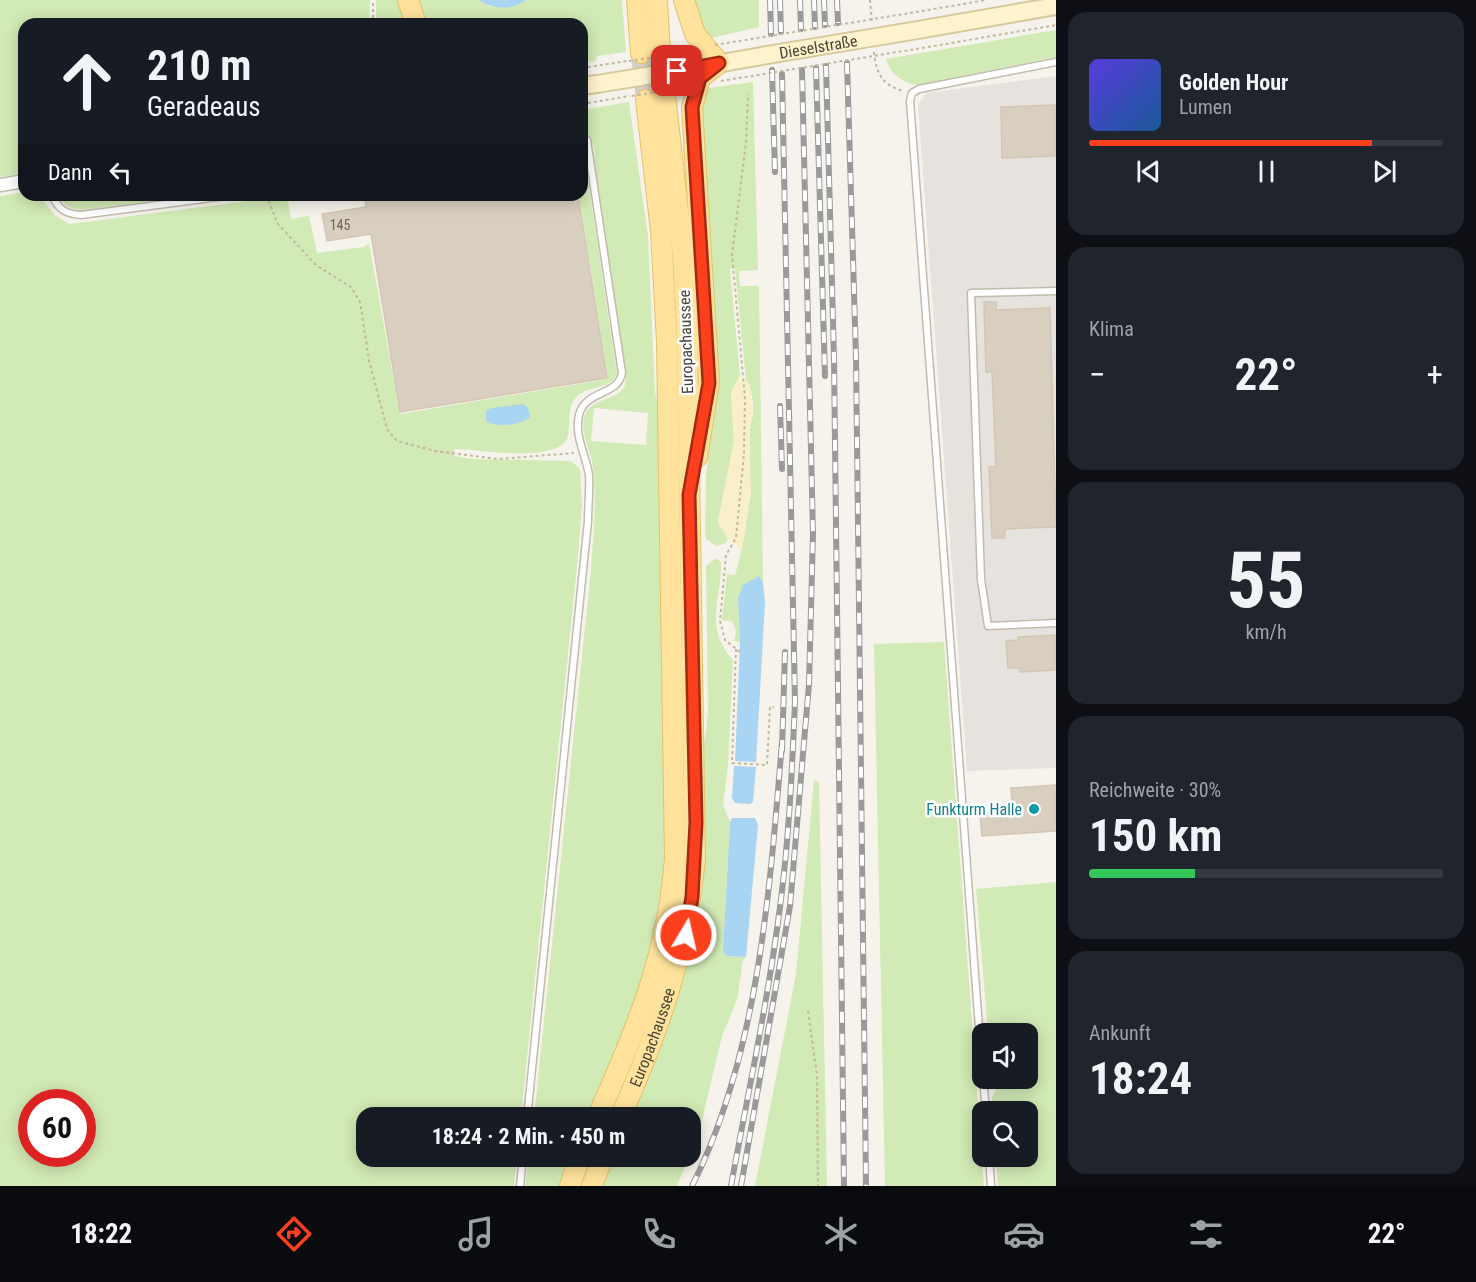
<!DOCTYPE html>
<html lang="de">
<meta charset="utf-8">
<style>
:root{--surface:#171b24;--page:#20242c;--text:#f1f3f6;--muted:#9ea1a6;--line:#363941;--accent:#fc3f1d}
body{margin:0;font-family:"Roboto Condensed",sans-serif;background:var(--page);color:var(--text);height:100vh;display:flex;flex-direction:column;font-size:22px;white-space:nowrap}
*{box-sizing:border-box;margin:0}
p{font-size:20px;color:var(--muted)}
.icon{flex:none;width:33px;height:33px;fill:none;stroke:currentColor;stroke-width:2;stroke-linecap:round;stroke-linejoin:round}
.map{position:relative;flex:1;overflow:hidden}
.sheet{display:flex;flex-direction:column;gap:12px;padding:12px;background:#0d0f14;width:420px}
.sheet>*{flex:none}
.banner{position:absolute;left:18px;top:18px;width:570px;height:183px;border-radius:18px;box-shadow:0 3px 15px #0003;background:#171b24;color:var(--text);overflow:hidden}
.controls{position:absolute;left:972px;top:1023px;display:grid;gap:12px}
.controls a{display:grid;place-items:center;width:66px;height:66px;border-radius:12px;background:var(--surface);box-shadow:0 3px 15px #0003;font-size:30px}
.speed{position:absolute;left:18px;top:1089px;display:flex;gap:12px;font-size:30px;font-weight:700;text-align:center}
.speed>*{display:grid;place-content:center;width:78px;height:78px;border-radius:50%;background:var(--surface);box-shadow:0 3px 15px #0003;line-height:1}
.speed .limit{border:9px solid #d22;background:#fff;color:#111}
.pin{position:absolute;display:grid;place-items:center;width:51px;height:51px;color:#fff;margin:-26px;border-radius:12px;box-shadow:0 3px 9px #0006}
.me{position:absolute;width:66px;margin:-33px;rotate:9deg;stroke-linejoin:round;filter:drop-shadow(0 0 4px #0008)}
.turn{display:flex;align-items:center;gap:21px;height:126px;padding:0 30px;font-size:27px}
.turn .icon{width:78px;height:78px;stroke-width:2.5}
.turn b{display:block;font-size:42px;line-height:51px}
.then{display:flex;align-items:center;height:57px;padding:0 30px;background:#0003;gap:12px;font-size:22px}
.big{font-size:45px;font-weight:700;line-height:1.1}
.sheet .card{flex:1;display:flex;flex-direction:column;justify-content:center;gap:9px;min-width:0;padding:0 21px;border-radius:18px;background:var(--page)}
.sheet .dial{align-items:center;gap:0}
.dial b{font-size:78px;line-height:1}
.song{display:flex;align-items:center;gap:18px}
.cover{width:72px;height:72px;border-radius:9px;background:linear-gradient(135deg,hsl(250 70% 55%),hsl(210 70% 35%))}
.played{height:6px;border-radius:3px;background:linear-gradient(90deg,var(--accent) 80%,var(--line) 80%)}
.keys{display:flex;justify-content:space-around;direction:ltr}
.heat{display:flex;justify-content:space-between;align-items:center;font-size:33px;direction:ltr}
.charge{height:9px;border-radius:4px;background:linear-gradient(90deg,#34c759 30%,var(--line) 0)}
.trip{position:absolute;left:356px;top:1107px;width:345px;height:60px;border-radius:18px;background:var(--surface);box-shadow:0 3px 15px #0003;font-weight:700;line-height:60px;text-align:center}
.menu{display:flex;height:96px;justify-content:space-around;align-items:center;background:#090b0e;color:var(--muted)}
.menu .icon{width:42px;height:42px}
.menu .current{color:var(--accent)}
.menu b{font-size:27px;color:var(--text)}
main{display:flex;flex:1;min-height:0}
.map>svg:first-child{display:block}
</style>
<main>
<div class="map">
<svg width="1056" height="1186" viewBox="0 0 1056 1186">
<rect width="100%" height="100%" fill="#f6f3ec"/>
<path fill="#e6e2dd" d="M1056,76v692l-89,3 -49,-666 8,-12z"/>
<g fill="#d2eab5" fill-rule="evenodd">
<path d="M0,0h370l-1,24h-345v149l-24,4z"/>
<path d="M376,0h25l7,24h-32z"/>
<path d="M418,0h61l10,6 18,1 19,-7h96l4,52 -29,4 -1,5 -14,2v-39h-156z"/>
<path d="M689,0h70v27l-52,12z"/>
<path d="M1056,30v27l-138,28c-16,-2 -27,-10 -32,-26z"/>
<path d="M753,82l5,188 -19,1 1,15h19l4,296 -4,-6 -21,24 2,42 -6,-1 2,-10 -4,-10 -10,-1 5,-46 8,1c16,-54 14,-92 15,-146 0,-5 2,-9 3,-14 1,-9 -1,-28 -7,-35l-11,-111h-5l10,106 -9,18 3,48 -16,81 10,17 -4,5 -7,2 -11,-7 -1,-7 1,-56 6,-61 -13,-306 4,-18 6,-3z"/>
<path d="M629,102l19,134 7,155 4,23 6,444 -9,73 -20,71 -50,115h-52l57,-547c2,-34 6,-68 2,-102 -1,-15 -13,-35 -9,-50 5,-23 39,-15 42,-37l-29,-184 -3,-51 -6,-9 -6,3 35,234c-9,18 -31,10 -42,25 -11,15 -1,34 -11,44 -19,19 -86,6 -110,6v7l19,3 98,2 9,8 2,37 -5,60 -56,551 -155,1v38l151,1 -3,29h-514v-990l24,-4v3h14l17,20 14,9 218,-28 4,23 18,-3 8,37 47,-6 5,-4 31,171 208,-35 -29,-184h3v-85zM594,408l54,5 -2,32 -55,-4zM32,1102h50v52h-50z"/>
<path d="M60,195h137l-114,15c-11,-1 -21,-3 -23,-15z"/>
<path d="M716,558l5,4c1,37 -18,66 12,98l-5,105 -5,40 7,17 -7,130 3,4 20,1 -3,3 -6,40 -15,36 -23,97 -9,22v-37h-61l72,-262 3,-110 4,-33 -2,-147z"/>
<path d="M944,642l40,544h-99l-11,-542z"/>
<path d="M814,780l5,2 8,404h-72l41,-212z"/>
<path d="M1056,882v304h-58l-2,-29 32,-1v-44l-35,-1 -1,-14 10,-18 26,-1v-44l-40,-1 -12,-144z"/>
<path d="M529,1157h41l-9,29h-36z"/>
<path d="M610,1157h79l-12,29h-78z"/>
</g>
<path fill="#f9efc9" d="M740,375l10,9 3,32 -4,11 2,67 -9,56 -14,-11 -10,-17 16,-81 -3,-48z"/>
<g fill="#a9d4f2">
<path d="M479,0h47c-13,10 -33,10 -47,0z"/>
<path d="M523,404l5,4 2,9c-8,8 -36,11 -44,4v-10l5,-3z"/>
<path d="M759,576l4,6 2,21 -9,159 -21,-1 5,-119 -2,-43 5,-14z"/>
<path d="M734,766l22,1 -3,35 -3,2 -15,-1 -3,-5z"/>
<path d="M732,818h23l3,7 -12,132 -20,-1 -3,-4 7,-130z"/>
</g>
<g fill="#d8cfc1" stroke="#d3c7b4" stroke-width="1.5">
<path d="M1056,105v51l-54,2 -1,-51z"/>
<path d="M364,195h214l29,183 -207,34 -29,-178 -44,7 -5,-27 44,-7z"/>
<path d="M984,302h12v8l54,-2 6,219 -51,2v9h-13l-3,-71h7l-4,-95h-6z"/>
<path d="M1056,635v35l-36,2 -1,-4h-11l-2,-27 12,-1v-3z"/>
<path d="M1056,785v46l-74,5 -2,-21 33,-2 -2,-25z"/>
</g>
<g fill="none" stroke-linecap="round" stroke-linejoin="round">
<g stroke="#d4d0c8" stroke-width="20" stroke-dasharray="20 10" stroke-linecap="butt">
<path d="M660,51l5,43"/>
<path d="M641,53l5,47"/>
</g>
<g stroke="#c2bbae" stroke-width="9">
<g id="lane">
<path d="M52,195c6,14 13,19 29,20l153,-20"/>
<path d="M1056,291l-85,2 10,286 7,47 68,-3"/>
<path d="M982,1068l-72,-967 2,-8 7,-4 137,-27"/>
<path d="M983,1078l3,34"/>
<path d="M527,1118l61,-597c0,-15 2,-32 1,-46 -3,-20 -15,-39 -10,-60 6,-25 39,-19 43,-42l-35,-233"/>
<path d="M989,1156l2,30"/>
<path d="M520,1186l3,-30"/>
</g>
</g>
<g stroke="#c2bbae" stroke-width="15">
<path id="street" d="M0,185l24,-4"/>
</g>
<g stroke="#d6c79b" stroke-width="20">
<g id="secondary">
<path d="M912,31l144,-25"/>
<path d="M677,71l90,-16"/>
<path d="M582,86l15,-2"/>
</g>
</g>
<g stroke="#e6c16a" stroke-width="22">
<g id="primary">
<path d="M408,0l8,24"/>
<path d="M637,0l4,53"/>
<path d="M657,0l3,51"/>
<path d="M684,0l11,34 24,29 -19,15 -8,29 17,276 -12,74"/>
<path d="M597,1118c39,-87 71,-163 78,-260l-8,-516 -6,-111 -15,-131"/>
<path id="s1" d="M620,1118c38,-86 66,-164 75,-258l-8,-529 -4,-75 -18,-162"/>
<path d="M570,1186l10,-30"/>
<path d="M592,1186l11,-30"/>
</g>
</g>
<g stroke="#c4b79f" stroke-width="2" stroke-dasharray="3 3" stroke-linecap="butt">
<path d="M870,0l2,22"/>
<path d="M910,13l76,-13"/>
<path d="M373,24v-24"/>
<path d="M916,49l140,-24"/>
<path d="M874,52c2,21 8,33 29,39"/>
<path d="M677,53l12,-2"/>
<path d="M582,68l45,-7"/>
<path d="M582,104l48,-8"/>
<path d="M267,195l10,28 39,42 35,22 9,15 9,58 18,69 10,12 38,10 63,8 76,-6"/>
<path d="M736,649l-4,114 35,2 3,-58h4"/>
<path d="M740,652l-15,-12 -5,-19 6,-66 10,-17 8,-85 1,-55 -13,-143 14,-112 2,-49"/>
<path d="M808,1011l9,64 1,111"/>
</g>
<use href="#lane" stroke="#fff" stroke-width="6"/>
<use href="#street" stroke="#fff" stroke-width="12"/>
<use href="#secondary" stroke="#fff3cd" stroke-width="16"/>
<use href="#primary" stroke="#ffe39c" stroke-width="20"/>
<g stroke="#9a9a9a" stroke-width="6">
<g id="rail">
<path d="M770,0l1,34"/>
<path d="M780,0l1,32"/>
<path d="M800,0l1,29"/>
<path d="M814,0l1,27"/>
<path d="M824,0l1,25"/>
<path d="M837,0l1,23"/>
<path d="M847,63l9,294 10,829"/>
<path d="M826,66l8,292 10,828"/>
<path d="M816,68l9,308"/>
<path d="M772,70l3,102"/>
<path d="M780,406l2,63"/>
<path d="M782,751l3,-99"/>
<path d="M692,1186c67,-133 78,-298 90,-444"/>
<path d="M731,1186c17,-93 37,-185 49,-279 9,-68 12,-136 15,-205l-13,-628"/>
<path d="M741,1186l49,-280 19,-222 4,-150 -11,-464"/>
</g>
</g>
<use href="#rail" stroke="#fff" stroke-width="4" stroke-dasharray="11" stroke-linecap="butt"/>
<g stroke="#d6c79b" stroke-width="20" stroke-linecap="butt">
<g id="secondary-bridge">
<path id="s2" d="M767,55l145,-24"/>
<path d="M597,84l80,-13"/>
</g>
</g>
<g stroke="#c4b79f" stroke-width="2" stroke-dasharray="3 3" stroke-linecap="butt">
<path d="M715,45l195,-32"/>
<path d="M629,61l40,-6"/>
<path d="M721,81l195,-32"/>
<path d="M632,96l43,-7"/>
</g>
<use href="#secondary-bridge" stroke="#fff3cd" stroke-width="16"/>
</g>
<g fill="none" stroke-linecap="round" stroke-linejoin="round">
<g stroke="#a42913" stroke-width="15">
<path id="route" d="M677,71l42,-8 -19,15 -8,29 17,276 -20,112 7,328 -4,74 -6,38"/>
</g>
<use href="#route" stroke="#fc3f1d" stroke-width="10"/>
</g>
<circle fill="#0f9aa8" stroke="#fff" stroke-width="2" cx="1034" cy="809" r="6"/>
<g text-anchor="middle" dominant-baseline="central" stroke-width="5" stroke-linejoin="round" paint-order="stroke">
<g font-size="14" fill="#6e675b">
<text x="340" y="225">145</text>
</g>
<g font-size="16" fill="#4b4439" stroke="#fff">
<text stroke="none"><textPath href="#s2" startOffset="52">Dieselstraße</textPath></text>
<text transform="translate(686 342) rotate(-92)">Europachaussee</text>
<text stroke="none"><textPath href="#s1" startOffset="87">Europachaussee</textPath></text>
</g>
<g font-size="16" fill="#0d838f" stroke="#fff" text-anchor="end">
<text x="1022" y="809">Funkturm Halle</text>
</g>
</g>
</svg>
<div class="controls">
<a><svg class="icon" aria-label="sound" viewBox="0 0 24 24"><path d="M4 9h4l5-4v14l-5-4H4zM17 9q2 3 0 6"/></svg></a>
<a><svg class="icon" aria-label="search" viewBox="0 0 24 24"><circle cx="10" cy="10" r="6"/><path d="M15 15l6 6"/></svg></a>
</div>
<div class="speed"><div class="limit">60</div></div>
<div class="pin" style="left:677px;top:71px;background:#d93025"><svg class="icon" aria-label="arrive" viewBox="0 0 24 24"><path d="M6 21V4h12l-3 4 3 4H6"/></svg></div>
<svg class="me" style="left:686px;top:935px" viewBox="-20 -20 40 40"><circle r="17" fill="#fc3f1d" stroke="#fff" stroke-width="3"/><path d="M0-11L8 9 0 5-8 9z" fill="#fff"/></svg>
<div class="trip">18:24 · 2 Min. · 450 m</div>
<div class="banner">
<div class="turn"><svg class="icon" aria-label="ahead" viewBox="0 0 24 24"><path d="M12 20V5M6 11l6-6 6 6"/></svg><div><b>210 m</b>Geradeaus</div></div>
<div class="then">Dann<svg class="icon" aria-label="left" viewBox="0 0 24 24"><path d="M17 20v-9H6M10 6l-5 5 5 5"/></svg></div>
</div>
</div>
<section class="sheet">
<div class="card">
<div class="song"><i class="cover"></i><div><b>Golden Hour</b><p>Lumen</p></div></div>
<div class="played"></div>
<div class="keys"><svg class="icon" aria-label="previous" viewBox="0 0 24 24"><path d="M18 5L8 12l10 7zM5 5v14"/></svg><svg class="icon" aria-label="pause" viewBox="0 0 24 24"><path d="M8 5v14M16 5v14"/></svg><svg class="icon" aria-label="next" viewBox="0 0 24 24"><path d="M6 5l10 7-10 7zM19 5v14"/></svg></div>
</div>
<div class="card"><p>Klima</p>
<div class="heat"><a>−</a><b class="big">22°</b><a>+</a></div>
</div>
<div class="card dial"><b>55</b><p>km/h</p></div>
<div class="card"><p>Reichweite · 30%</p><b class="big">150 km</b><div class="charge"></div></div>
<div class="card"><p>Ankunft</p><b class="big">18:24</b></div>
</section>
</main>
<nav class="menu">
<b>18:22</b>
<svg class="icon current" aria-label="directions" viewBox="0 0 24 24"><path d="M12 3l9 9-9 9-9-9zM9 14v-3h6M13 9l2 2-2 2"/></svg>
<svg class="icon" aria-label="music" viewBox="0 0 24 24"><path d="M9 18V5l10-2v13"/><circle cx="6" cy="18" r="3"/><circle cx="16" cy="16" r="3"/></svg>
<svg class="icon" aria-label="phone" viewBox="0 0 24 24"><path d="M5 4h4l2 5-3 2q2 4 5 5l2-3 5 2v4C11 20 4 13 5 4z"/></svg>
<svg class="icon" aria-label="climate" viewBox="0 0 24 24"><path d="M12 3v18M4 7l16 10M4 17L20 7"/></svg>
<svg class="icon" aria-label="car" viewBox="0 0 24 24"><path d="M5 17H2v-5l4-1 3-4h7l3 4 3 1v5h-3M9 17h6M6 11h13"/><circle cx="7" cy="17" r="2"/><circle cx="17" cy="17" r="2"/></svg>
<svg class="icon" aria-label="filters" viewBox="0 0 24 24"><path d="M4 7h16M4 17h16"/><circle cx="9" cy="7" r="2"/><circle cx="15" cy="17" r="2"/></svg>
<b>22°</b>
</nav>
